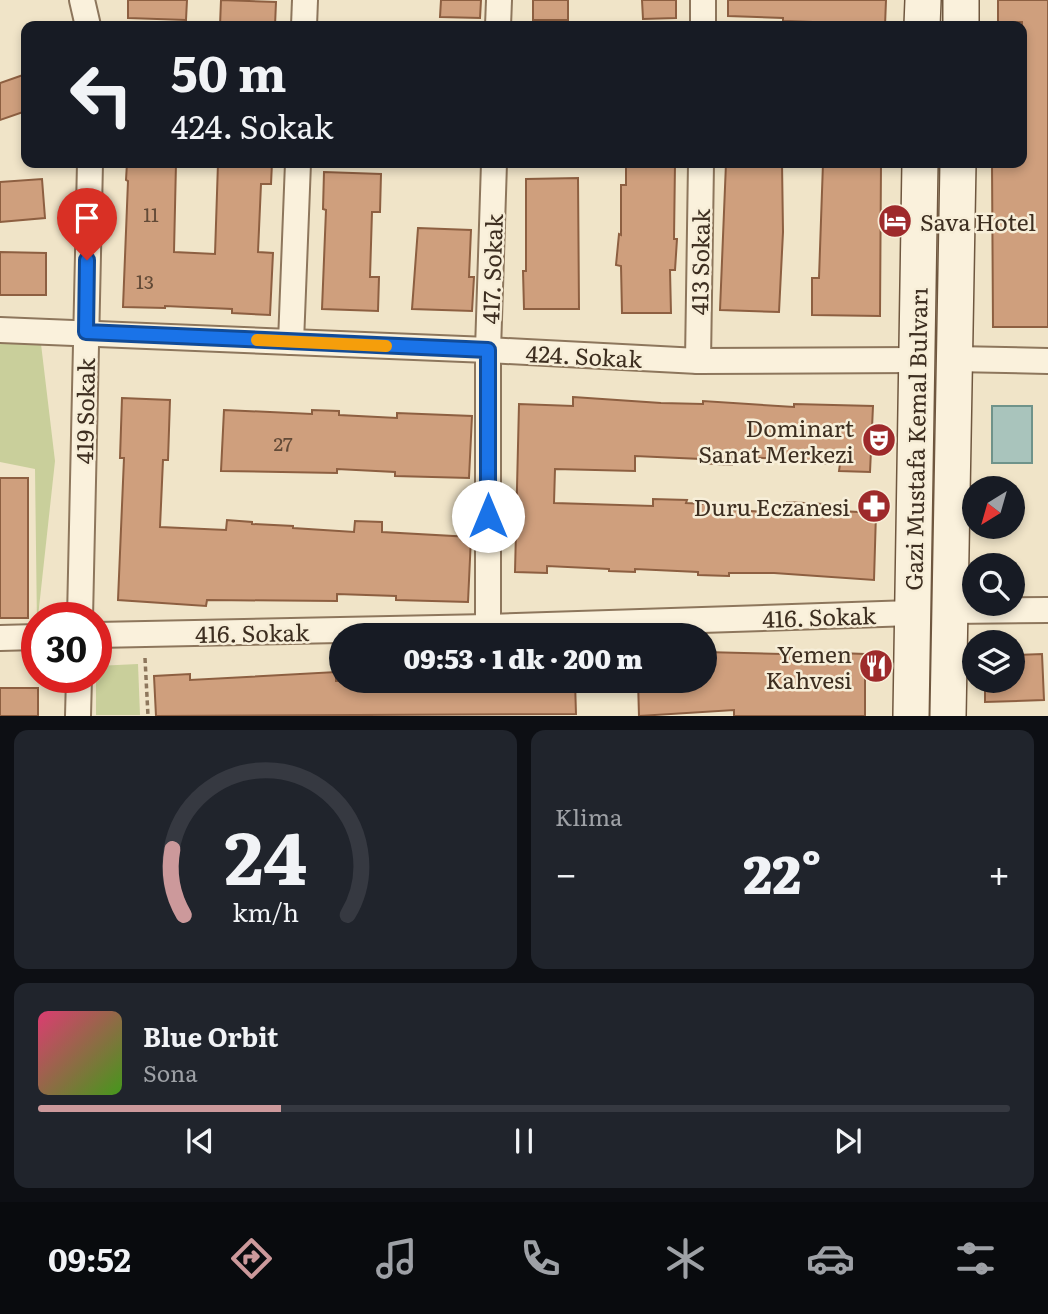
<!DOCTYPE html>
<html lang="tr">
<meta charset="utf-8">
<style>
:root{--surface:#171b24;--page:#20242c;--text:#f1f3f6;--muted:#9ea1a6;--line:#363941;--accent:#cc999b}
body{margin:0;font-family:Literata,serif;background:var(--page);color:var(--text);height:100vh;display:flex;flex-direction:column;font-size:26px;white-space:nowrap}
*{box-sizing:border-box;margin:0}
p{font-size:23px;color:var(--muted)}
.icon{flex:none;width:38px;height:38px;fill:none;stroke:currentColor;stroke-width:2;stroke-linecap:round;stroke-linejoin:round}
.map{position:relative;height:716px;overflow:hidden}
.sheet{display:flex;flex-direction:column;gap:14px;padding:14px;background:#0d0f14;flex:1}
.sheet>*{flex:none}
.banner{position:absolute;left:21px;top:21px;width:1006px;height:147px;border-radius:14px;box-shadow:0 4px 10px #0003;background:#171b24;color:var(--text);overflow:hidden}
.needle{width:46px;rotate:217deg}
.tools{position:absolute;left:962px;top:476px;display:grid;gap:14px}
.tools a{display:grid;place-items:center;width:63px;height:63px;border-radius:50%;background:var(--surface);box-shadow:0 4px 10px #0003;font-size:35px}
.speed{position:absolute;left:21px;top:602px;display:flex;gap:14px;font-size:35px;font-weight:700;text-align:center}
.speed>*{display:grid;place-content:center;width:91px;height:91px;border-radius:50%;background:var(--surface);box-shadow:0 4px 10px #0003;line-height:1}
.speed .limit{border:10px solid #d22;background:#fff;color:#111}
.pin{position:absolute;display:grid;place-items:center;width:60px;height:60px;color:#fff;margin:-72px -30px;border-radius:50% 50% 50% 0;rotate:-45deg;box-shadow:0 0 7px #0007}
.pin .icon{rotate:45deg}
.me{position:absolute;width:77px;margin:-38px;rotate:0deg;stroke-linejoin:round;filter:drop-shadow(0 0 5px #0008)}
.turn{display:flex;align-items:center;gap:24px;height:147px;padding:0 35px;font-size:32px}
.turn .icon{width:91px;height:91px;stroke-width:2.5}
.turn b{display:block;font-size:49px;line-height:60px}
.big{font-size:52px;font-weight:800;line-height:1.1}
.sheet .card{flex:1;display:flex;flex-direction:column;justify-content:center;gap:10px;min-width:0;padding:0 24px;border-radius:14px;background:var(--page)}
.sheet .dial{align-items:center;gap:0}
.dial svg{height:182px;overflow:visible;fill:none;stroke:var(--line);stroke-width:7;stroke-linecap:round;text-anchor:middle}
.dial text{fill:var(--text);stroke:none}
.song{display:flex;align-items:center;gap:21px}
.cover{width:84px;height:84px;border-radius:10px;background:linear-gradient(135deg,hsl(340 70% 55%),hsl(100 70% 35%))}
.played{height:7px;border-radius:4px;background:linear-gradient(90deg,var(--accent) 25%,var(--line) 25%)}
.keys{display:flex;justify-content:space-around;direction:ltr}
.heat{display:flex;justify-content:space-between;align-items:center;font-size:38px;direction:ltr}
.sheet .tiles{flex:1;display:grid;gap:14px;grid-template-columns:1fr 1fr}
.card:last-child{grid-column:span 2}
.trip{position:absolute;left:329px;top:623px;width:388px;height:70px;border-radius:35px;background:var(--surface);box-shadow:0 4px 10px #0003;font-weight:800;line-height:70px;text-align:center}
.menu{display:flex;height:112px;justify-content:space-around;align-items:center;background:#090b0e;color:var(--muted)}
.menu .icon{width:49px;height:49px}
.menu .on{color:var(--accent)}
.menu b{font-size:32px;color:var(--text)}
.map>svg:first-child{display:block}
</style>
<div class="map">
<svg width="1048" height="716" viewBox="0 0 1048 716">
<rect width="100%" height="100%" fill="#f0e4c8"/>
<g fill="#c9cf9b">
<path d="M0,344h41l14,117 -18,165 -2,-157 -35,-7z"/>
<path d="M138,664l2,51h-44v-49z"/>
</g>
<rect fill="#a9c4bc" stroke="#6f938a" stroke-width="2" x="992" y="406" width="40" height="57"/>
<g fill="#cf9f7d" stroke="#8d5f41" stroke-width="2">
<path d="M128,0h59l-1,20 -58,-2z"/>
<path d="M221,0l55,2 -1,24h-55z"/>
<path d="M441,0h40l-1,18 -40,-1z"/>
<rect x="533" y="0" width="35" height="20"/>
<path d="M642,0h34v18l-33,1z"/>
<path d="M728,0h158l-1,26h-43v-3l-59,-2v-3l-55,-2z"/>
<path d="M998,0h50v327h-55l-1,-164h30v-141h-24z"/>
<path d="M26,74v37l-26,9v-37z"/>
<path d="M127,163h49l-2,89 41,2 3,-91h54l-1,21h-10l-3,68 15,1 -3,62 -38,-2v-4l-67,-3v2l-42,-1 5,-126 -2,-1z"/>
<path d="M626,163h49l-1,76h3l-2,31h-5l1,43h-49l-1,-47 -5,-1 3,-31 2,1v-50h5z"/>
<path d="M726,163h56l1,69 -4,80 -59,-2z"/>
<path d="M823,163h58l-1,153 -68,-1v-37h7z"/>
<path d="M324,172l57,2 -1,38h-8l-2,65h9l-1,34 -56,-2 4,-99 -3,-1z"/>
<path d="M578,178l1,131h-55l-1,-38h3v-92z"/>
<path d="M42,179l3,39 -45,4v-40z"/>
<path d="M418,228l53,2 -2,47h5l-2,34 -60,-2z"/>
<path d="M0,252l46,1v42h-46z"/>
<path d="M573,397l88,6 42,1v-3l91,6v-3l79,2 -3,66 -31,-1 1,-7 -48,-2v-3l-60,-2v8l-31,-2v-4l-66,-3v15l-80,-2 -1,34 99,3v-7l34,1 -1,3 46,2 -1,5 56,3v-11l36,2v6l53,3 -2,67 -100,-7h-45v3l-31,-1v-3l-63,-3v3l-26,-1v-2l-62,-3v7l-32,-1 4,-168 54,2z"/>
<path d="M122,398l48,2 -2,60h-5l-3,67 66,3 1,-10 25,2v2l41,2v2l61,4 1,-11 27,1v10l89,5 -3,65 -72,-2v-4l-59,-2v7l-130,-1 -1,6 -88,-6 6,-142h-4z"/>
<path d="M224,410l88,4v-4l27,1v4l58,3v-5l75,3 -3,62 -74,-2v-4l-58,-3v4l-116,-2z"/>
<rect x="0" y="478" width="28" height="140"/>
<path d="M782,651l83,3v62h-131v-6l-95,6 -1,-35h67v-29l77,2z"/>
<path d="M1042,654l2,46 -59,2v-21h28v-26z"/>
<path d="M336,672v9h239l1,33 -420,2 -2,-40 36,-2v6z"/>
<rect x="0" y="688" width="38" height="28"/>
</g>
<g fill="none" stroke-linecap="round" stroke-linejoin="round">
<g stroke="#8d765c" stroke-width="28">
<g id="minor">
<path d="M82,0l6,26"/>
<path d="M304,26l1,-26"/>
<path d="M498,26l1,-26"/>
<path d="M703,26v-26"/>
<path d="M0,330l488,20 210,11 219,-1"/>
<path d="M291,342l7,-179"/>
<path d="M954,359l94,2"/>
<path d="M698,361l3,-198"/>
<path d="M949,611l99,-1"/>
<path d="M80,618l10,-455"/>
<path d="M488,627v-277l6,-187"/>
<path d="M96,635l392,-8 424,-14"/>
<path d="M0,638l37,-1"/>
<path d="M78,716l1,-39"/>
</g>
</g>
<g stroke="#6f573f" stroke-width="38">
<g id="secondary">
<path d="M922,26l1,-26"/>
<path d="M961,26v-26"/>
<path d="M911,716l9,-553"/>
<path d="M948,716l10,-553"/>
</g>
</g>
<path stroke="#8d765c" stroke-width="3.5" stroke-dasharray="5 3.5" stroke-linecap="butt" d="M145,658l3,58"/>
<use href="#minor" stroke="#faf1dc" stroke-width="24"/>
<use href="#secondary" stroke="#faf1dc" stroke-width="35"/>
</g>
<g fill="none" stroke-linecap="round" stroke-linejoin="round">
<g stroke="#114b97" stroke-width="18">
<path id="route" d="M87,260l-1,72 402,18v166"/>
</g>
<use href="#route" stroke="#1a73e8" stroke-width="12"/>
<path stroke="#f59e0b" stroke-width="12" d="M257,340l129,6"/>
</g>
<defs>
<g id="hotel-disc" transform="scale(1.75)"><circle r="9.5" fill="#9e2a2b" stroke="#f7eed8"/><path d="M-6-4.5h1.5V1H6V5H4.5V3h-9V5H-6ZM-4 0a1.8 1.8 0 1 1 3.6 0ZM.5 0V-2.5h3Q6-2.5 6 0Z" fill="#fff"/></g>
<g id="theatre-disc" transform="scale(1.75)"><circle r="9.5" fill="#9e2a2b" stroke="#f7eed8"/><path d="M-5-5.5Q0-4 5-5.5V0Q5 5 0 6Q-5 5-5 0ZM-3.3-2.5H-1v1.5H-3.3ZM1-2.5H3.3v1.5H1ZM-2.8 1Q0 5.5 2.8 1Z" fill="#fff"/></g>
<g id="pharmacy-disc" transform="scale(1.75)"><circle r="9.5" fill="#9e2a2b" stroke="#f7eed8"/><path d="M-2-6h4v4h4v4h-4v4h-4v-4h-4v-4h4Z" fill="#fff"/></g>
<g id="restaurant-disc" transform="scale(1.75)"><circle r="9.5" fill="#9e2a2b" stroke="#f7eed8"/><path d="M-5-6h1v4h1v-4h1v4h1v-4h1v5L-1.5 .5V6h-2V.5L-5-1ZM5-6V6H3V1.5H1.5Q1.5-4 5-6Z" fill="#fff"/></g>
</defs>
<g fill-rule="evenodd">
<use href="#hotel-disc" x="895" y="221"/>
<use href="#theatre-disc" x="879" y="440"/>
<use href="#pharmacy-disc" x="874" y="506"/>
<use href="#restaurant-disc" x="876" y="666"/>
</g>
<g text-anchor="middle" dominant-baseline="central" stroke-width="5" stroke-linejoin="round" paint-order="stroke">
<g font-size="19" fill="#624a37">
<text x="151" y="214">11</text>
<text x="145" y="281">13</text>
<text x="283" y="443">27</text>
</g>
<g font-size="23" fill="#3d2e20" stroke="#f7eed8" text-anchor="end">
<text x="920" y="221" text-anchor="start">Sava Hotel</text>
<text x="854" y="427">Dominart<tspan x="854" dy="26">Sanat Merkezi</tspan></text>
<text x="850" y="506">Duru Eczanesi</text>
<text x="852" y="653">Yemen<tspan x="852" dy="26">Kahvesi</tspan></text>
</g>
<g font-size="23" fill="#3d2e20" stroke="#f7eed8">
<text transform="translate(699 262) rotate(-89)">413 Sokak</text>
<text transform="translate(491 269) rotate(-88)">417. Sokak</text>
<text transform="translate(584 355) rotate(3)">424. Sokak</text>
<text transform="translate(84 411) rotate(-89)">419 Sokak</text>
<text transform="translate(915 439) rotate(-89)">Gazi Mustafa Kemal Bulvarı</text>
<text transform="translate(819 616) rotate(-2)">416. Sokak</text>
<text transform="translate(252 632) rotate(-1)">416. Sokak</text>
</g>
</g>
</svg>
<div class="tools">
<a><svg class="needle" viewBox="-14 -14 28 28"><path d="M0-13l5 13h-10z" fill="#e53935"/><path d="M0 13l5-13h-10z" fill="#9ea1a6"/></svg></a>
<a><svg class="icon" aria-label="search" viewBox="0 0 24 24"><circle cx="10" cy="10" r="6"/><path d="M15 15l6 6"/></svg></a>
<a><svg class="icon" aria-label="layers" viewBox="0 0 24 24"><path d="M12 4l9 5-9 5-9-5zM3 14l9 5 9-5"/></svg></a>
</div>
<div class="speed"><div class="limit">30</div></div>
<div class="pin" style="left:87px;top:260px;background:#d93025"><svg class="icon" aria-label="arrive" viewBox="0 0 24 24"><path d="M6 21V4h12l-3 4 3 4H6"/></svg></div>
<svg class="me" style="left:488px;top:516px" viewBox="-20 -20 40 40"><circle r="19" fill="#fff"/><path d="M0-13L10 11 0 6-10 11z" fill="#1a73e8"/></svg>
<div class="trip">09:53 · 1 dk · 200 m</div>
<div class="banner">
<div class="turn"><svg class="icon" aria-label="left" viewBox="0 0 24 24"><path d="M17 20v-9H6M10 6l-5 5 5 5"/></svg><div><b>50 m</b>424. Sokak</div></div>
</div>
</div>
<section class="sheet">
<div class="tiles">
<div class="card dial"><svg viewBox="0 0 100 80">
<path d="M14 69A42 42 0 1 1 86 69"/>
<path d="M14 69A42 42 0 0 1 9 40" stroke="#cc999b"/>
<text x="50" y="56" font-size="32" font-weight="700">24</text>
<text x="50" y="72" font-size="11">km/h</text>
</svg></div>
<div class="card"><p>Klima</p>
<div class="heat"><a>−</a><b class="big">22°</b><a>+</a></div>
</div>
<div class="card">
<div class="song"><i class="cover"></i><div><b>Blue Orbit</b><p>Sona</p></div></div>
<div class="played"></div>
<div class="keys"><svg class="icon" aria-label="previous" viewBox="0 0 24 24"><path d="M18 5L8 12l10 7zM5 5v14"/></svg><svg class="icon" aria-label="pause" viewBox="0 0 24 24"><path d="M8 5v14M16 5v14"/></svg><svg class="icon" aria-label="next" viewBox="0 0 24 24"><path d="M6 5l10 7-10 7zM19 5v14"/></svg></div>
</div>
</div>
</section>
<nav class="menu">
<b>09:52</b>
<svg class="icon on" aria-label="directions" viewBox="0 0 24 24"><path d="M12 3l9 9-9 9-9-9zM9 14v-3h6M13 9l2 2-2 2"/></svg>
<svg class="icon" aria-label="music" viewBox="0 0 24 24"><path d="M9 18V5l10-2v13"/><circle cx="6" cy="18" r="3"/><circle cx="16" cy="16" r="3"/></svg>
<svg class="icon" aria-label="phone" viewBox="0 0 24 24"><path d="M5 4h4l2 5-3 2q2 4 5 5l2-3 5 2v4C11 20 4 13 5 4z"/></svg>
<svg class="icon" aria-label="climate" viewBox="0 0 24 24"><path d="M12 3v18M4 7l16 10M4 17L20 7"/></svg>
<svg class="icon" aria-label="car" viewBox="0 0 24 24"><path d="M5 17H2v-5l4-1 3-4h7l3 4 3 1v5h-3M9 17h6M6 11h13"/><circle cx="7" cy="17" r="2"/><circle cx="17" cy="17" r="2"/></svg>
<svg class="icon" aria-label="filters" viewBox="0 0 24 24"><path d="M4 7h16M4 17h16"/><circle cx="9" cy="7" r="2"/><circle cx="15" cy="17" r="2"/></svg>
</nav>
